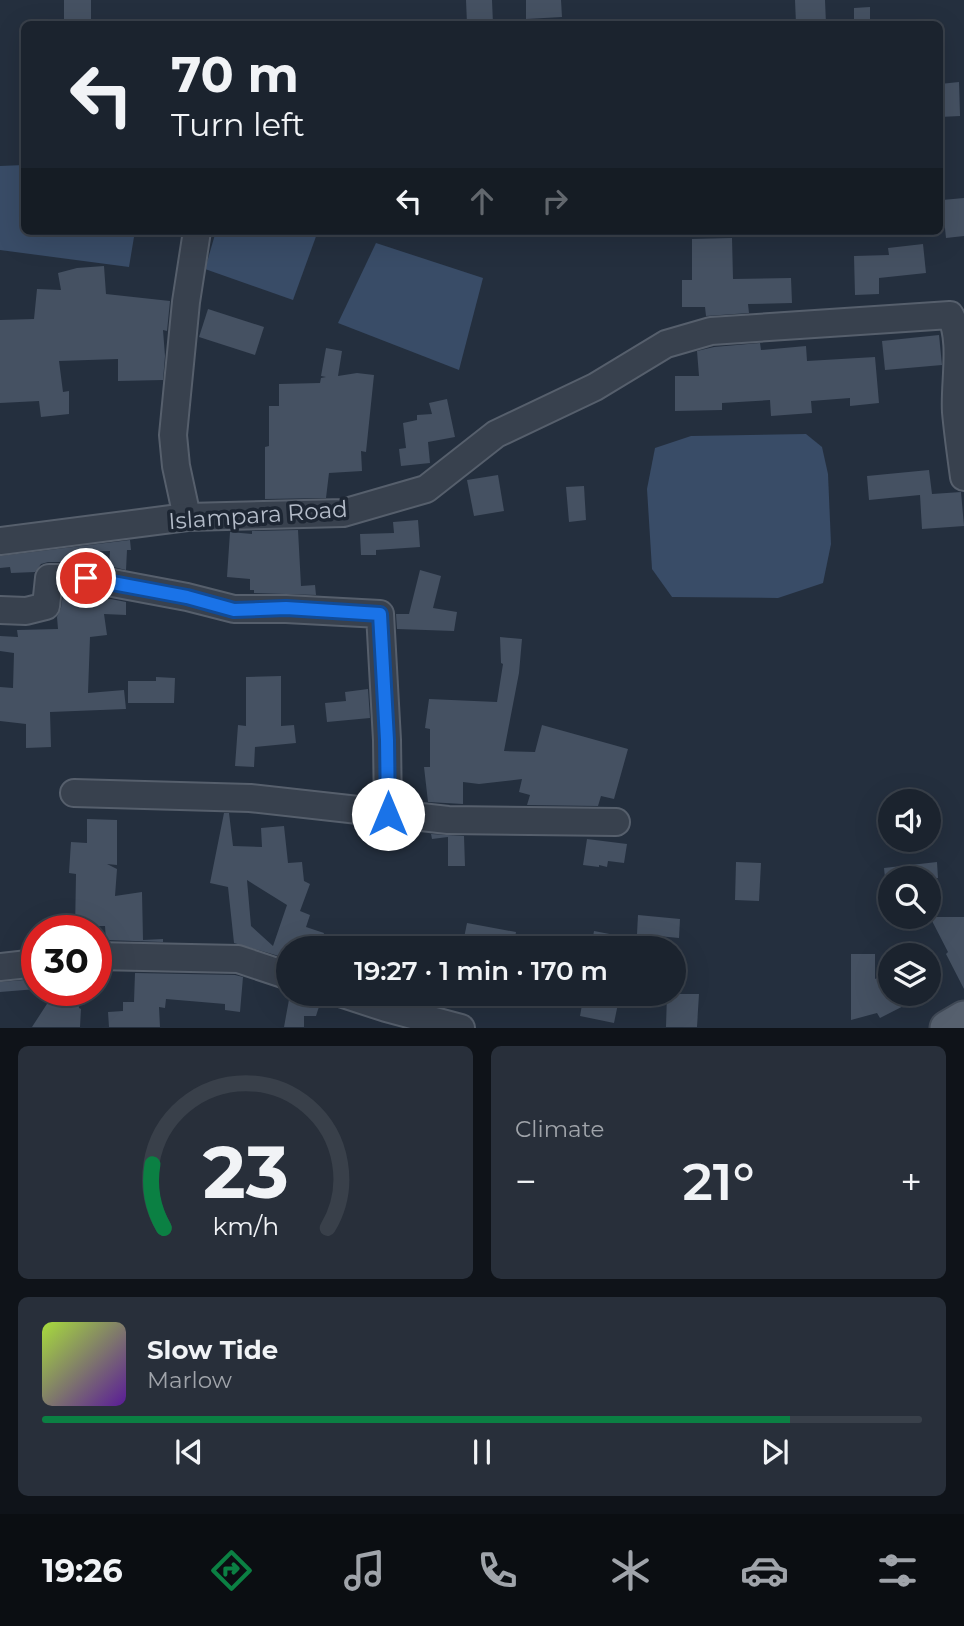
<!DOCTYPE html>
<meta charset="utf-8">
<style>
:root{--surface:#1b232e;--page:#282f3a;--text:#f1f3f6;--muted:#a0a4aa;--line:#39404a;--accent:#0b8043}
body{margin:0;font-family:Montserrat,sans-serif;background:var(--page);color:var(--text);height:100vh;display:flex;flex-direction:column;font-size:26px;white-space:nowrap}
*{box-sizing:border-box;margin:0}
p{font-size:23px;color:var(--muted)}
.icon{flex:none;width:38px;height:38px;fill:none;stroke:currentColor;stroke-width:2;stroke-linecap:round;stroke-linejoin:round}
.map{position:relative;height:1028px;overflow:hidden}
.drawer{display:flex;flex-direction:column;gap:18px;padding:18px;background:#0f1319;flex:1}
.drawer>*{flex:none}
.banner{position:absolute;left:21px;top:21px;width:922px;height:214px;border-radius:10px;box-shadow:0 7px 28px #0002,0 0 0 2px var(--line);background:#1b232e;color:var(--text);overflow:hidden}
.tools{position:absolute;left:878px;top:789px;display:grid;gap:14px}
.tools a{display:grid;place-items:center;width:63px;height:63px;border-radius:50%;background:var(--surface);box-shadow:0 7px 28px #0002,0 0 0 2px var(--line);font-size:35px}
.speed{position:absolute;left:21px;top:915px;display:flex;gap:14px;font-size:35px;font-weight:700;text-align:center}
.speed>*{display:grid;place-content:center;width:91px;height:91px;border-radius:50%;background:var(--surface);box-shadow:0 7px 28px #0002,0 0 0 2px var(--line);line-height:1}
.speed .limit{border:10px solid #d22;background:#fff;color:#111}
.pin{position:absolute;display:grid;place-items:center;width:60px;height:60px;color:#fff;margin:-30px;border:4px solid #fff;border-radius:50%;box-shadow:0 2px 7px #0007}
.me{position:absolute;width:77px;margin:-38px;rotate:0deg;stroke-linejoin:round;filter:drop-shadow(0 0 5px #0008)}
.turn{display:flex;align-items:center;gap:24px;height:147px;padding:0 35px;font-size:32px}
.turn .icon{width:91px;height:91px;stroke-width:2.5}
.turn b{display:block;font-size:49px;line-height:60px}
.lanes{display:flex;align-items:center;height:66px;padding:0 35px;background:#0003;justify-content:center;gap:35px;direction:ltr}
.lanes .off{opacity:.35}
.big{font-size:52px;font-weight:600;line-height:1.1}
.drawer .card{flex:1;display:flex;flex-direction:column;justify-content:center;gap:10px;min-width:0;padding:0 24px;border-radius:10px;background:var(--page)}
.drawer .dial{align-items:center;gap:0}
.dial svg{height:182px;overflow:visible;fill:none;stroke:var(--line);stroke-width:7;stroke-linecap:round;text-anchor:middle}
.dial text{fill:var(--text);stroke:none}
.song{display:flex;align-items:center;gap:21px}
.cover{width:84px;height:84px;border-radius:10px;background:linear-gradient(135deg,hsl(80 70% 55%),hsl(270 70% 35%))}
.played{height:7px;border-radius:4px;background:linear-gradient(90deg,var(--accent) 85%,var(--line) 85%)}
.keys{display:flex;justify-content:space-around;direction:ltr}
.heat{display:flex;justify-content:space-between;align-items:center;font-size:38px;direction:ltr}
.drawer .tiles{flex:1;display:grid;gap:18px;grid-template-columns:1fr 1fr}
.card:last-child{grid-column:span 2}
.trip{position:absolute;left:276px;top:936px;width:410px;height:70px;border-radius:35px;background:var(--surface);box-shadow:0 7px 28px #0002,0 0 0 2px var(--line);font-weight:600;line-height:70px;text-align:center}
.tab-bar{display:flex;height:112px;justify-content:space-around;align-items:center;background:#0b0e12;color:var(--muted)}
.tab-bar .icon{width:49px;height:49px}
.tab-bar .current{color:var(--accent)}
.tab-bar b{font-size:32px;color:var(--text)}
.map>svg:first-child{display:block}
</style>
<div class="map">
<svg width="964" height="1028" viewBox="0 0 964 1028">
<rect width="100%" height="100%" fill="#242f3e"/>
<g fill="#394c67">
<path d="M24,165v66h111l-6,36 -129,-17v-84z"/>
<path d="M216,231h102l-25,69 -88,-31z"/>
<path d="M376,243l107,35 -24,92 -121,-47z"/>
<path d="M806,434l16,13 6,27 3,70 -8,39 -45,15 -106,-1 -20,-28 -5,-80 8,-41 36,-12z"/>
</g>
<g fill="#455162" fill-rule="evenodd">
<rect x="64" y="0" width="27" height="23"/>
<path d="M466,0h26l1,24h-26z"/>
<path d="M526,0h35l1,17 -36,2z"/>
<path d="M795,0h30l1,24h-30z"/>
<path d="M870,7v17h-16v-16z"/>
<path d="M959,82l1,34 -20,1v-33z"/>
<path d="M964,198v38l-18,2 -4,-38z"/>
<path d="M732,238l1,41 58,-1 1,25 -44,1 1,9 -43,3 -1,-9h-23v-27h10v-41z"/>
<path d="M923,244l3,29 -47,5v16l-24,1 -1,-39 35,-1 -1,-7z"/>
<path d="M104,266l2,28 64,7 -3,30 -4,-1 2,26 -2,24 -45,1v-22l-59,2 4,31 6,-1v23l-28,3 -2,-16 -39,2v-83l34,-1 3,-30 24,1 -3,-17 19,-5z"/>
<path d="M208,309l56,18 -9,28 -56,-18z"/>
<path d="M939,335l3,30 -57,5 -3,-29z"/>
<path d="M760,343l1,7 45,-4 1,15 68,-4 4,46 -29,3v-8l-39,3 1,12 -41,3 -1,-16 -48,3v7l-47,1v-35h24l-2,-25 17,-4z"/>
<path d="M326,348l16,3 -4,25 19,-3 17,2 -8,77 -5,-1 1,20 -33,2 -3,25 -61,1v-52l4,-1v-40h10v-22l41,-1 1,-5 5,-1 -5,-1z"/>
<path d="M447,399l8,38 -27,5 2,21 -29,3 -2,-17 7,-1 -3,-25 14,-3v-5l15,-1 -3,-11z"/>
<path d="M929,470l3,24 29,-2 3,34 -42,3 -2,-34 -51,5 -2,-24z"/>
<path d="M498,475l6,36 -30,5 -7,-36z"/>
<path d="M584,486l2,34 -17,2 -3,-35z"/>
<path d="M418,520l2,27 -44,3v5h-15l-1,-21 34,-1 -1,-11z"/>
<path d="M298,530l3,56 14,-1 1,10 -62,-2v-3h-4v-11l-23,-2 3,-45 22,2v-3z"/>
<path d="M130,540l1,10h-4l-1,20 -17,-4 1,-15 -33,1v10h-29l-7,2 -6,8 -24,1 -1,-6 -10,1v-12z"/>
<path d="M420,570l21,6 -8,32 24,4 -3,19 -57,-2 -1,-15h13z"/>
<path d="M63,594h22l41,8v13l-22,-1 3,21 -17,2 -2,56 36,-3 2,19 -76,3 1,35 -25,1v-24l-26,-3v-34l13,1 1,-35 -14,-2v-15l18,1 -1,-7 41,-1 -1,-12 4,-9z"/>
<path d="M500,637l22,2 -3,34 -15,78 31,1 7,-27 86,24 -14,50 -13,-3 -3,10 -71,-1 3,-10 -11,-3 3,-13 -43,5 -16,-2v22l-35,-2 -4,-35h6v-38l-5,-1 4,-29 68,3 6,-38 -2,-1z"/>
<path d="M281,676v50l13,-1 2,18 -41,4 -1,20 -19,-1 3,-41 8,1v-49z"/>
<path d="M156,677l19,1 -1,25h-46v-22h28z"/>
<path d="M368,689l2,29 -43,4 -2,-19 21,-2 -1,-9z"/>
<path d="M224,813h5l4,33 29,1 -1,-19 23,-2 4,37 14,-1 2,19 6,3 -10,27 10,4 -4,12 18,6 -4,15h-31v11l-55,-16 -6,-56 -18,-4zM247,880l40,25 -14,41 -22,-20z"/>
<path d="M87,819l30,1v45l-10,-1 10,5 -2,27 27,-4 1,48 20,-1v3l-57,-2 -1,-14h-15v5h-15l1,-57 -7,-1 2,-31 16,1z"/>
<path d="M431,834l33,2 1,30h-17v-29l-16,2z"/>
<path d="M587,839l40,5 -3,19 -16,-2 -1,6 -8,-2v2l-16,-2z"/>
<path d="M736,862l25,1 -2,38 -24,-1z"/>
<path d="M937,862l1,16h-53l-1,-10z"/>
<path d="M638,915l42,4 -1,19 -42,-4z"/>
<path d="M930,917h34v72l-18,-35 2,-2z"/>
<path d="M467,923l49,9 -3,16h-51z"/>
<path d="M594,931l52,10 -1,7h-54z"/>
<path d="M851,954h24v25l10,-5 6,10v10h36l-47,24 -3,-5 -26,7z"/>
<path d="M135,973l100,2 8,2 -3,35 -15,-2v-6l-59,-5 -1,9 -6,-1 1,20h-51l-1,-15 15,-1v-9h11z"/>
<path d="M37,979v10l-37,3v-10z"/>
<path d="M56,990h21l2,18 2,1 -1,18h-48z"/>
<path d="M290,994h33l-7,22h-12v11h-20z"/>
<path d="M584,994h36l-6,29 -34,-7z"/>
<path d="M667,994h32l-2,33h-31z"/>
</g>
<g fill="none" stroke-linecap="round" stroke-linejoin="round">
<g stroke="#565f6c" stroke-width="30">
<g id="minor">
<path d="M187,517l-11,-51 -3,-31 13,-133 11,-71"/>
<path d="M0,541l187,-24 156,-4 83,-24 70,-55 99,-47 71,-43 45,-13 239,-16c14,24 4,69 6,97 2,22 5,43 8,65"/>
<path d="M0,610l26,1 20,-5 3,-28h37l101,19 47,12h52l94,5 7,126 1,74"/>
<path d="M74,793l176,5 198,22 168,2"/>
<path d="M96,956l142,3 51,17"/>
<path d="M0,967l37,-4"/>
<path d="M343,994l43,14 75,20"/>
</g>
</g>
<g stroke="#414a57" stroke-width="37">
<path id="major" d="M947,1028l17,-10"/>
</g>
<use href="#minor" stroke="#38414e" stroke-width="26"/>
<use href="#major" stroke="#56606e" stroke-width="33"/>
</g>
<g fill="none" stroke-linecap="round" stroke-linejoin="round">
<g stroke="#114b97" stroke-width="18">
<path id="route" d="M86,578l101,19 47,13 52,-2 94,6 7,126 1,74"/>
</g>
<use href="#route" stroke="#1a73e8" stroke-width="12"/>
</g>
<g text-anchor="middle" dominant-baseline="central" stroke-width="7" stroke-linejoin="round" paint-order="stroke">
<g font-size="23" fill="#b4bcc9" stroke="#1d2633">
<text transform="translate(258 515) rotate(-4)">Islampara Road</text>
</g>
</g>
</svg>
<div class="tools">
<a><svg class="icon" aria-label="sound" viewBox="0 0 24 24"><path d="M4 9h4l5-4v14l-5-4H4zM17 9q2 3 0 6"/></svg></a>
<a><svg class="icon" aria-label="search" viewBox="0 0 24 24"><circle cx="10" cy="10" r="6"/><path d="M15 15l6 6"/></svg></a>
<a><svg class="icon" aria-label="layers" viewBox="0 0 24 24"><path d="M12 4l9 5-9 5-9-5zM3 14l9 5 9-5"/></svg></a>
</div>
<div class="speed"><div class="limit">30</div></div>
<div class="pin" style="left:86px;top:578px;background:#d93025"><svg class="icon" aria-label="arrive" viewBox="0 0 24 24"><path d="M6 21V4h12l-3 4 3 4H6"/></svg></div>
<svg class="me" style="left:388px;top:814px" viewBox="-20 -20 40 40"><circle r="19" fill="#fff"/><path d="M0-13L10 11 0 6-10 11z" fill="#1a73e8"/></svg>
<div class="trip">19:27 · 1 min · 170 m</div>
<div class="banner">
<div class="turn"><svg class="icon" aria-label="left" viewBox="0 0 24 24"><path d="M17 20v-9H6M10 6l-5 5 5 5"/></svg><div><b>70 m</b>Turn left</div></div>
<div class="lanes"><svg class="icon" aria-label="left" viewBox="0 0 24 24"><path d="M17 20v-9H6M10 6l-5 5 5 5"/></svg><svg class="icon off" aria-label="ahead" viewBox="0 0 24 24"><path d="M12 20V5M6 11l6-6 6 6"/></svg><svg class="icon off" aria-label="right" viewBox="0 0 24 24"><path d="M7 20v-9h11M14 6l5 5-5 5"/></svg></div>
</div>
</div>
<section class="drawer">
<div class="tiles">
<div class="card dial"><svg viewBox="0 0 100 80">
<path d="M14 69A42 42 0 1 1 86 69"/>
<path d="M14 69A42 42 0 0 1 9 41" stroke="#0b8043"/>
<text x="50" y="56" font-size="32" font-weight="700">23</text>
<text x="50" y="72" font-size="11">km/h</text>
</svg></div>
<div class="card"><p>Climate</p>
<div class="heat"><a>−</a><b class="big">21°</b><a>+</a></div>
</div>
<div class="card">
<div class="song"><i class="cover"></i><div><b>Slow Tide</b><p>Marlow</p></div></div>
<div class="played"></div>
<div class="keys"><svg class="icon" aria-label="previous" viewBox="0 0 24 24"><path d="M18 5L8 12l10 7zM5 5v14"/></svg><svg class="icon" aria-label="pause" viewBox="0 0 24 24"><path d="M8 5v14M16 5v14"/></svg><svg class="icon" aria-label="next" viewBox="0 0 24 24"><path d="M6 5l10 7-10 7zM19 5v14"/></svg></div>
</div>
</div>
</section>
<nav class="tab-bar">
<b>19:26</b>
<svg class="icon current" aria-label="directions" viewBox="0 0 24 24"><path d="M12 3l9 9-9 9-9-9zM9 14v-3h6M13 9l2 2-2 2"/></svg>
<svg class="icon" aria-label="music" viewBox="0 0 24 24"><path d="M9 18V5l10-2v13"/><circle cx="6" cy="18" r="3"/><circle cx="16" cy="16" r="3"/></svg>
<svg class="icon" aria-label="phone" viewBox="0 0 24 24"><path d="M5 4h4l2 5-3 2q2 4 5 5l2-3 5 2v4C11 20 4 13 5 4z"/></svg>
<svg class="icon" aria-label="climate" viewBox="0 0 24 24"><path d="M12 3v18M4 7l16 10M4 17L20 7"/></svg>
<svg class="icon" aria-label="car" viewBox="0 0 24 24"><path d="M5 17H2v-5l4-1 3-4h7l3 4 3 1v5h-3M9 17h6M6 11h13"/><circle cx="7" cy="17" r="2"/><circle cx="17" cy="17" r="2"/></svg>
<svg class="icon" aria-label="filters" viewBox="0 0 24 24"><path d="M4 7h16M4 17h16"/><circle cx="9" cy="7" r="2"/><circle cx="15" cy="17" r="2"/></svg>
</nav>
